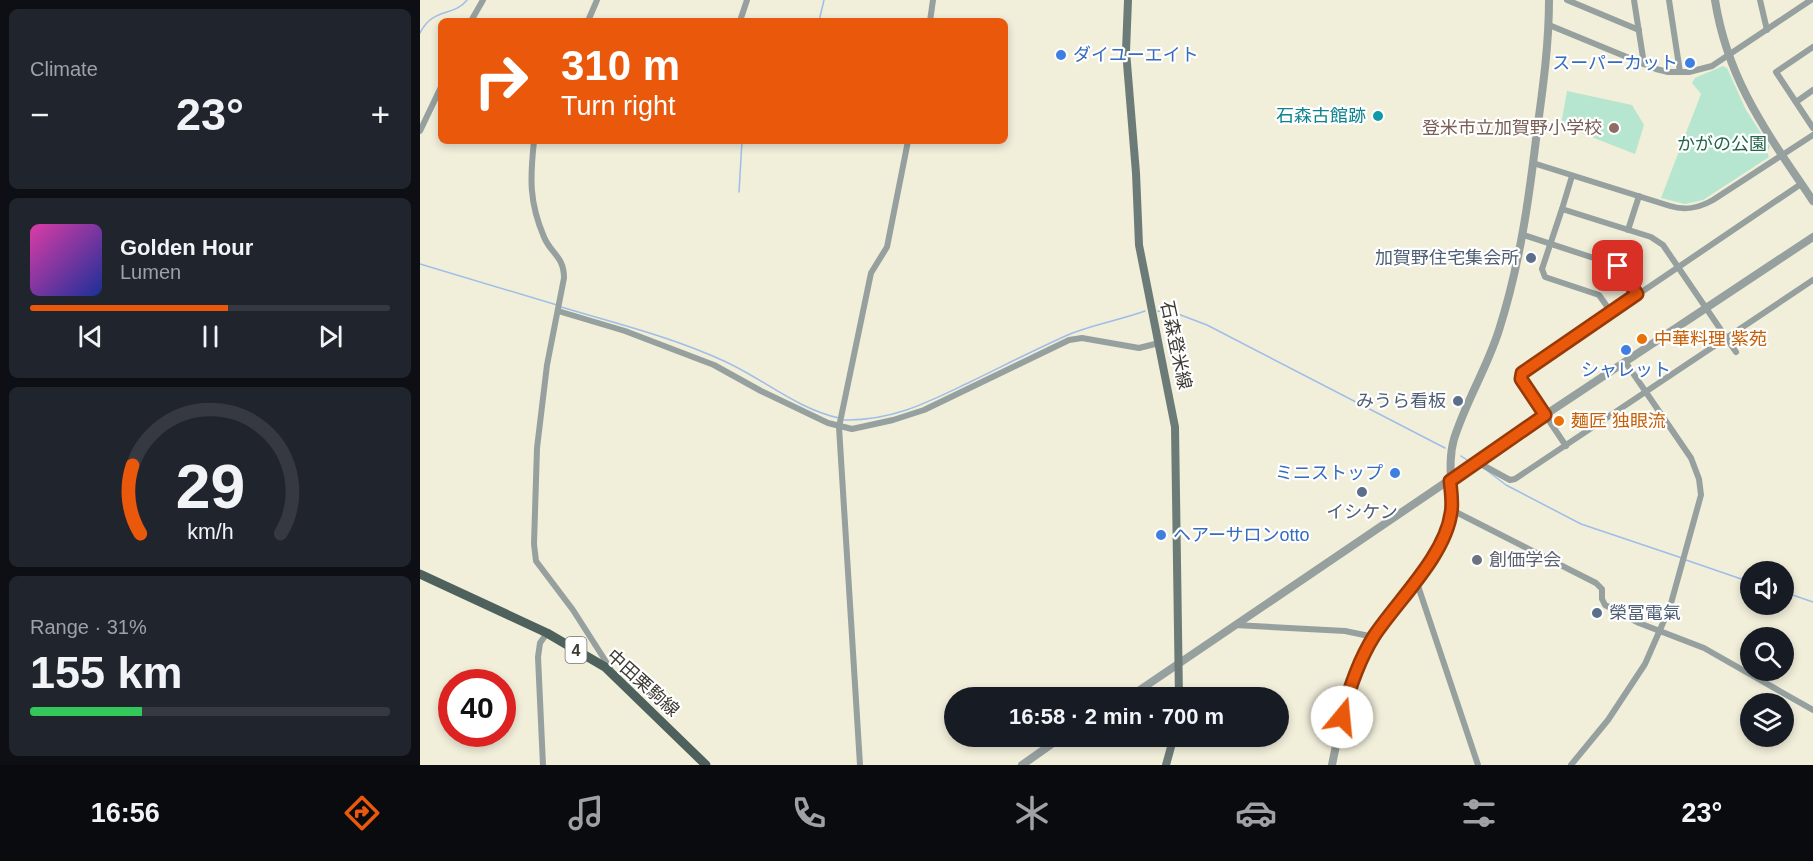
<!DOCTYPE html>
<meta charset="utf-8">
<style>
:root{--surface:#171b24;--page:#20242c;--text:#f1f3f6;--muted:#9ea1a6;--line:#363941;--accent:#ea580c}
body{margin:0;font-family:Helvetica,"Noto Sans JP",sans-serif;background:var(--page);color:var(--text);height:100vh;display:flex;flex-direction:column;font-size:22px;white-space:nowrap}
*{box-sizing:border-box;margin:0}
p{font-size:20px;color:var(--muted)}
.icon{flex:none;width:33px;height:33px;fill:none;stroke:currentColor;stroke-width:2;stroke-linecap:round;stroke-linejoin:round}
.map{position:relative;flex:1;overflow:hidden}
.drawer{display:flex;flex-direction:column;gap:9px;padding:9px;background:#0d0f14;width:420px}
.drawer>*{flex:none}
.guide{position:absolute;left:18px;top:18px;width:570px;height:126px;border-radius:9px;box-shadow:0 3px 9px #0003;background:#ea580c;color:#fff;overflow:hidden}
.fabs{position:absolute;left:1320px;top:561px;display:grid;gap:12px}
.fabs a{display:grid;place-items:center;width:54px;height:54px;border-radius:50%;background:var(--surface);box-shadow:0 3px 9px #0003;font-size:30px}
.speed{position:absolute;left:18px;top:669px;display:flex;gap:12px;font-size:30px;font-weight:700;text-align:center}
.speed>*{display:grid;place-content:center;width:78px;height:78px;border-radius:50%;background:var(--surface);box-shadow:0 3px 9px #0003;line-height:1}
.speed .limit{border:9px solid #d22;background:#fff;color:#111}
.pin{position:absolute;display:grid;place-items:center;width:51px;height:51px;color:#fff;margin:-26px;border-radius:12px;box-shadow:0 3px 9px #0006}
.me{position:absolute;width:66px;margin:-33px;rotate:17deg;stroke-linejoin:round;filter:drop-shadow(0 0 4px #0008)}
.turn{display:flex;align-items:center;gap:21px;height:126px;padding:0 24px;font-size:27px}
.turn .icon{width:78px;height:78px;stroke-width:2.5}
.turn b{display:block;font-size:42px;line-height:51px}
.big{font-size:45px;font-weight:700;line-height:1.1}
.drawer .widget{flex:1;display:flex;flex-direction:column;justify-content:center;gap:9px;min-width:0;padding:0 21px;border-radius:9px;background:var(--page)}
.drawer .dial{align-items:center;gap:0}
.dial svg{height:156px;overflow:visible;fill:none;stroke:var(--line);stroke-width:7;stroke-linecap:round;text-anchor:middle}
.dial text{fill:var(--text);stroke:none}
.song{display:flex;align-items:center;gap:18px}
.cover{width:72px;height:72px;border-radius:9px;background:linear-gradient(135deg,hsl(320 70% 55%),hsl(230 70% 35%))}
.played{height:6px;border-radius:3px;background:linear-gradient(90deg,var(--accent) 55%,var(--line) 55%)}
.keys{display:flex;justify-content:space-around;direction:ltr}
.heat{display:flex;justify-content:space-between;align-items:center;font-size:33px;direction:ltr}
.charge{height:9px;border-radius:4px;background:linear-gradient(90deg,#34c759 31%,var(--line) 0)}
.trip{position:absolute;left:524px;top:687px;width:345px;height:60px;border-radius:30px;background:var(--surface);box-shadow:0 3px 9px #0003;font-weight:700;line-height:60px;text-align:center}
.tabs{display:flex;height:96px;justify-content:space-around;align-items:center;background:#090b0e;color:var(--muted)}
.tabs .icon{width:42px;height:42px}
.tabs .current{color:var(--accent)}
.tabs b{font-size:27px;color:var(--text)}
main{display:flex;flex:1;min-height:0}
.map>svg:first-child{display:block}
</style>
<main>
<section class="drawer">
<div class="widget"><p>Climate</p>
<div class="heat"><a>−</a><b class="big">23°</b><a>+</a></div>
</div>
<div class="widget">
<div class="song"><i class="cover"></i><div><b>Golden Hour</b><p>Lumen</p></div></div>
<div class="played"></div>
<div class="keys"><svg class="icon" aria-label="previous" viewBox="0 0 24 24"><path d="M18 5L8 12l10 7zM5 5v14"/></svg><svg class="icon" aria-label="pause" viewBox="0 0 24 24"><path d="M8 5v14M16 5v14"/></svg><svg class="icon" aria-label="next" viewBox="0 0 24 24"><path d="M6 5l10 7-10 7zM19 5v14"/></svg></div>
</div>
<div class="widget dial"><svg viewBox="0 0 100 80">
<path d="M14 69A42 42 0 1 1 86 69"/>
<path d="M14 69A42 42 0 0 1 10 34" stroke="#ea580c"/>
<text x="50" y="56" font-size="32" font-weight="700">29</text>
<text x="50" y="72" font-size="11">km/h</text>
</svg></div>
<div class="widget"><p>Range · 31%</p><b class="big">155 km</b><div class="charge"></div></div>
</section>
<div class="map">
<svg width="1393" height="765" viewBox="0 0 1393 765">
<rect width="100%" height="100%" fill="#f1eeda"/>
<g fill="#b6e6cf">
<path d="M1303,66l4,2 19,42 24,37 -3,5 2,5 -66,43 -18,4 -24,-6 40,-104 -9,-11 3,-5z"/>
<path d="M1147,91l65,14 12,20 -9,29 -74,-29z"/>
</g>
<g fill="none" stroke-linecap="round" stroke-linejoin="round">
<g stroke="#9ebee9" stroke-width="1.5">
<path d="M399,21l5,-21"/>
<path d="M0,33c13,-26 34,-16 47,-33"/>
<path d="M319,192l3,-51"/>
<path d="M0,264l137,41"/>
<path d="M141,307c54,16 111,30 163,54 38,17 73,48 115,57"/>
<path d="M738,311l20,3 29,11 238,123"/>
<path d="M424,420c49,1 84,-18 126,-38 33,-16 66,-33 100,-48 25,-10 50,-14 75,-23"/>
<path d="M1041,456l6,4"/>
<path d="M1065,469l21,16 75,39 101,34"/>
<path d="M1266,560l64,22"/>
<path d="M1364,592l29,10"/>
</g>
<g stroke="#96a09e" stroke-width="6">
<path d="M1147,0l72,30"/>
<path d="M1214,0l10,64"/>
<path d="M1249,0l11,72"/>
<path d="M1340,0l7,30"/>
<path d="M51,21l12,-21"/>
<path d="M168,21l9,-21"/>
<path d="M320,21l7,-21"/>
<path d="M510,21l3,-21"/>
<path d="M1129,25l107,44 12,3h21l23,-6 99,-66"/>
<path d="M1393,47l-37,25 37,56"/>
<path d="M1376,102l17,-12"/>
<path d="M0,131l21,-44"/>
<path d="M114,141c-4,37 -5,61 10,96 7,17 20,19 20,41l-17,87 -10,83 -3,96 2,17 37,49 37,58"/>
<path d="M1113,163l137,43c16,5 29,2 43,-6l100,-65"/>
<path d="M1152,176l-10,33 89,28 12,8 73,107"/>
<path d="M1142,209l-20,60 3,8 54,18 12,17"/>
<path d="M1208,230l11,-34"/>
<path d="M1104,235l94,31 19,28"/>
<path d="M138,311l67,20 89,34 47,26 67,32 24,6 41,-9 31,-10 145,-70 13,-2 57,10 20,-5"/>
<path d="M1146,446l-45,-67 1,-6 279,-189"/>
<path d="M1057,462l33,18 5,-1 298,-199"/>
<path d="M1032,510l144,73 6,6v10l3,6 34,18 65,25 109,62"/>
<path d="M996,580l62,185"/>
<path d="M815,625l110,6 29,6"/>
<path d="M123,765l-5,-108 2,-14 7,-10"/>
<path d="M440,765l-21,-338 32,-154 16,-26 21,-106"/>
<path d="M1151,765l37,-45 37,-56 25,-57 31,-112 -2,-16 -8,-21 -65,-95"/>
</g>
<g stroke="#96a09e" stroke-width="8">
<path d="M1295,0c13,82 53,134 98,201"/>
<path d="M708,698l417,-283 268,-178"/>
<path d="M602,765l41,-29"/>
<path d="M912,765c9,-45 18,-89 42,-128 22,-36 56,-66 72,-105 12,-30 -1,-62 8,-93 12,-38 33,-71 45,-109 21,-66 30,-131 38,-199 6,-44 12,-87 12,-131"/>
</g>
<g stroke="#6c7b78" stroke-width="8">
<path d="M708,0l-2,51 10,122 3,72 36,182 4,271"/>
<path d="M746,765l8,-29"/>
</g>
<path stroke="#4f615d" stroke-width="9" d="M0,574l127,59 58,34 101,98"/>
</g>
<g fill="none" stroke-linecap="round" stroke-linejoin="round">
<g stroke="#983908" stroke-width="15">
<path id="route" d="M922,717c7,-28 17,-57 32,-81 24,-36 71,-80 77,-123 2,-10 0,-22 -1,-32l95,-66 -24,-36 1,-6 115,-79 -19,-28"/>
</g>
<use href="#route" stroke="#ea580c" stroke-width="10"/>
</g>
<g fill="#3f7fe0" stroke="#fff" stroke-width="2">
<circle cx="641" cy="55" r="6"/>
<circle cx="1270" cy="63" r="6"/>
<circle cx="1206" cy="350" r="6"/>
<circle cx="975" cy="473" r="6"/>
<circle cx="741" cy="535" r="6"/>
</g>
<circle fill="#0f9aa8" stroke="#fff" stroke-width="2" cx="958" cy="116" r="6"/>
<circle fill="#8d6e63" stroke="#fff" stroke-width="2" cx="1194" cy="128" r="6"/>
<g fill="#5c6f8a" stroke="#fff" stroke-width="2">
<circle cx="1111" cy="258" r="6"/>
<circle cx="1038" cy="401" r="6"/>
<circle cx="942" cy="492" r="6"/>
<circle cx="1177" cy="613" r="6"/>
</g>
<g fill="#e8710a" stroke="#fff" stroke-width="2">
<circle cx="1222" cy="339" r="6"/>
<circle cx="1139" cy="421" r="6"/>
</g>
<circle fill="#6b7280" stroke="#fff" stroke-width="2" cx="1057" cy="560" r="6"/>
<g text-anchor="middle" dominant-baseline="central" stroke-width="4.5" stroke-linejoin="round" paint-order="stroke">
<rect fill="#fff" stroke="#767570" stroke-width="1.5" x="145.5" y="637" width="21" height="26" rx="4.5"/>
<g font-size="16" font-weight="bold" fill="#3c3a32">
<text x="156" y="650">4</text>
</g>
<g font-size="18" fill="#366cbe" stroke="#fff" text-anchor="start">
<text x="653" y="55">ダイユーエイト</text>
<text x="1258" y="63" text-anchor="end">スーパーカット</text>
<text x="1206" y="370" text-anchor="middle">シャレット</text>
<text x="963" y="473" text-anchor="end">ミニストップ</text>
<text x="753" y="535">ヘアーサロンotto</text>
</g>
<g font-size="18" fill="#0d838f" stroke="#fff" text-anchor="end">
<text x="946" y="116">石森古館跡</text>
</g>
<g font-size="18" fill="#785e54" stroke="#fff" text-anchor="end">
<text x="1182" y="128">登米市立加賀野小学校</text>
</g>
<g font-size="18" fill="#22664b" stroke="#fff">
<text x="1302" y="144">かがの公園</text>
</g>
<g font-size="18" fill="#4e5e75" stroke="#fff" text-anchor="end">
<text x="1099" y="258">加賀野住宅集会所</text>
<text x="1026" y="401">みうら看板</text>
<text x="942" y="512" text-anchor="middle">イシケン</text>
<text x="1189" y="613" text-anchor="start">榮冨電氣</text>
</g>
<g font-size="18" fill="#c56008" stroke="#fff" text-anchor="start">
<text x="1234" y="339">中華料理 紫苑</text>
<text x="1151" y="421">麺匠 独眼流</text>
</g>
<g font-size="18" fill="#3c3a32" stroke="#fff">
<text transform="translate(756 345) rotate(78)">石森登米線</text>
<text transform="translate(223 683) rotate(42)">中田栗駒線</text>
</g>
<g font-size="18" fill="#5b616d" stroke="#fff" text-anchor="start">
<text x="1069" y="560">創価学会</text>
</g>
</g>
</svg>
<div class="fabs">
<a><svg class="icon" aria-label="sound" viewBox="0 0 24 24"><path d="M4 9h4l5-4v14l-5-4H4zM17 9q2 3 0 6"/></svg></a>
<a><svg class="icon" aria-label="search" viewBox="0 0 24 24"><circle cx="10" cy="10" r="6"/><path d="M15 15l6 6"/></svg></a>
<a><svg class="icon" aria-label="layers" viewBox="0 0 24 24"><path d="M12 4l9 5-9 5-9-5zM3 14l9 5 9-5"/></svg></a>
</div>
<div class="speed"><div class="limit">40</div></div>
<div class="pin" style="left:1198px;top:266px;background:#d93025"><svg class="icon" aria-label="arrive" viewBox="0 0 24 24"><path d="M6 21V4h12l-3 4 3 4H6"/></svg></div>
<svg class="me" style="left:922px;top:717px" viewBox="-20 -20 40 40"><circle r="19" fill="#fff"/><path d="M0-13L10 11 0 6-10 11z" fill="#ea580c"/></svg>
<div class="trip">16:58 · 2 min · 700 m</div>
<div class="guide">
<div class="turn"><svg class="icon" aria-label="right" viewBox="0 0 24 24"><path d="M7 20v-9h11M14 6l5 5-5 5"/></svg><div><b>310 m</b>Turn right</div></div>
</div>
</div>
</main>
<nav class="tabs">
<b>16:56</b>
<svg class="icon current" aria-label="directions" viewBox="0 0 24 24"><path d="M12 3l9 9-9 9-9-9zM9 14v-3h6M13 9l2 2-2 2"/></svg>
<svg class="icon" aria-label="music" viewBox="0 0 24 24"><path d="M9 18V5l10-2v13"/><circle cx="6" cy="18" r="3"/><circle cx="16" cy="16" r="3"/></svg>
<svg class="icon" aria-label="phone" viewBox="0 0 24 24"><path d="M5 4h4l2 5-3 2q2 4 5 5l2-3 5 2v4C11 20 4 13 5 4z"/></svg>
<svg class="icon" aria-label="climate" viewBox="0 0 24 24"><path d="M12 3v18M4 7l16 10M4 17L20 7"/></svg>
<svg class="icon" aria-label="car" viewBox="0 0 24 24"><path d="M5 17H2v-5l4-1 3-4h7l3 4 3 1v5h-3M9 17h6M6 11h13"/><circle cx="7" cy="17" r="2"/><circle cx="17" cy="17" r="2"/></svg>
<svg class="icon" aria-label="filters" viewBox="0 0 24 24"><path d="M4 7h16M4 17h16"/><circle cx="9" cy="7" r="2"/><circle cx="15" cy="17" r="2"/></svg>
<b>23°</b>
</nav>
